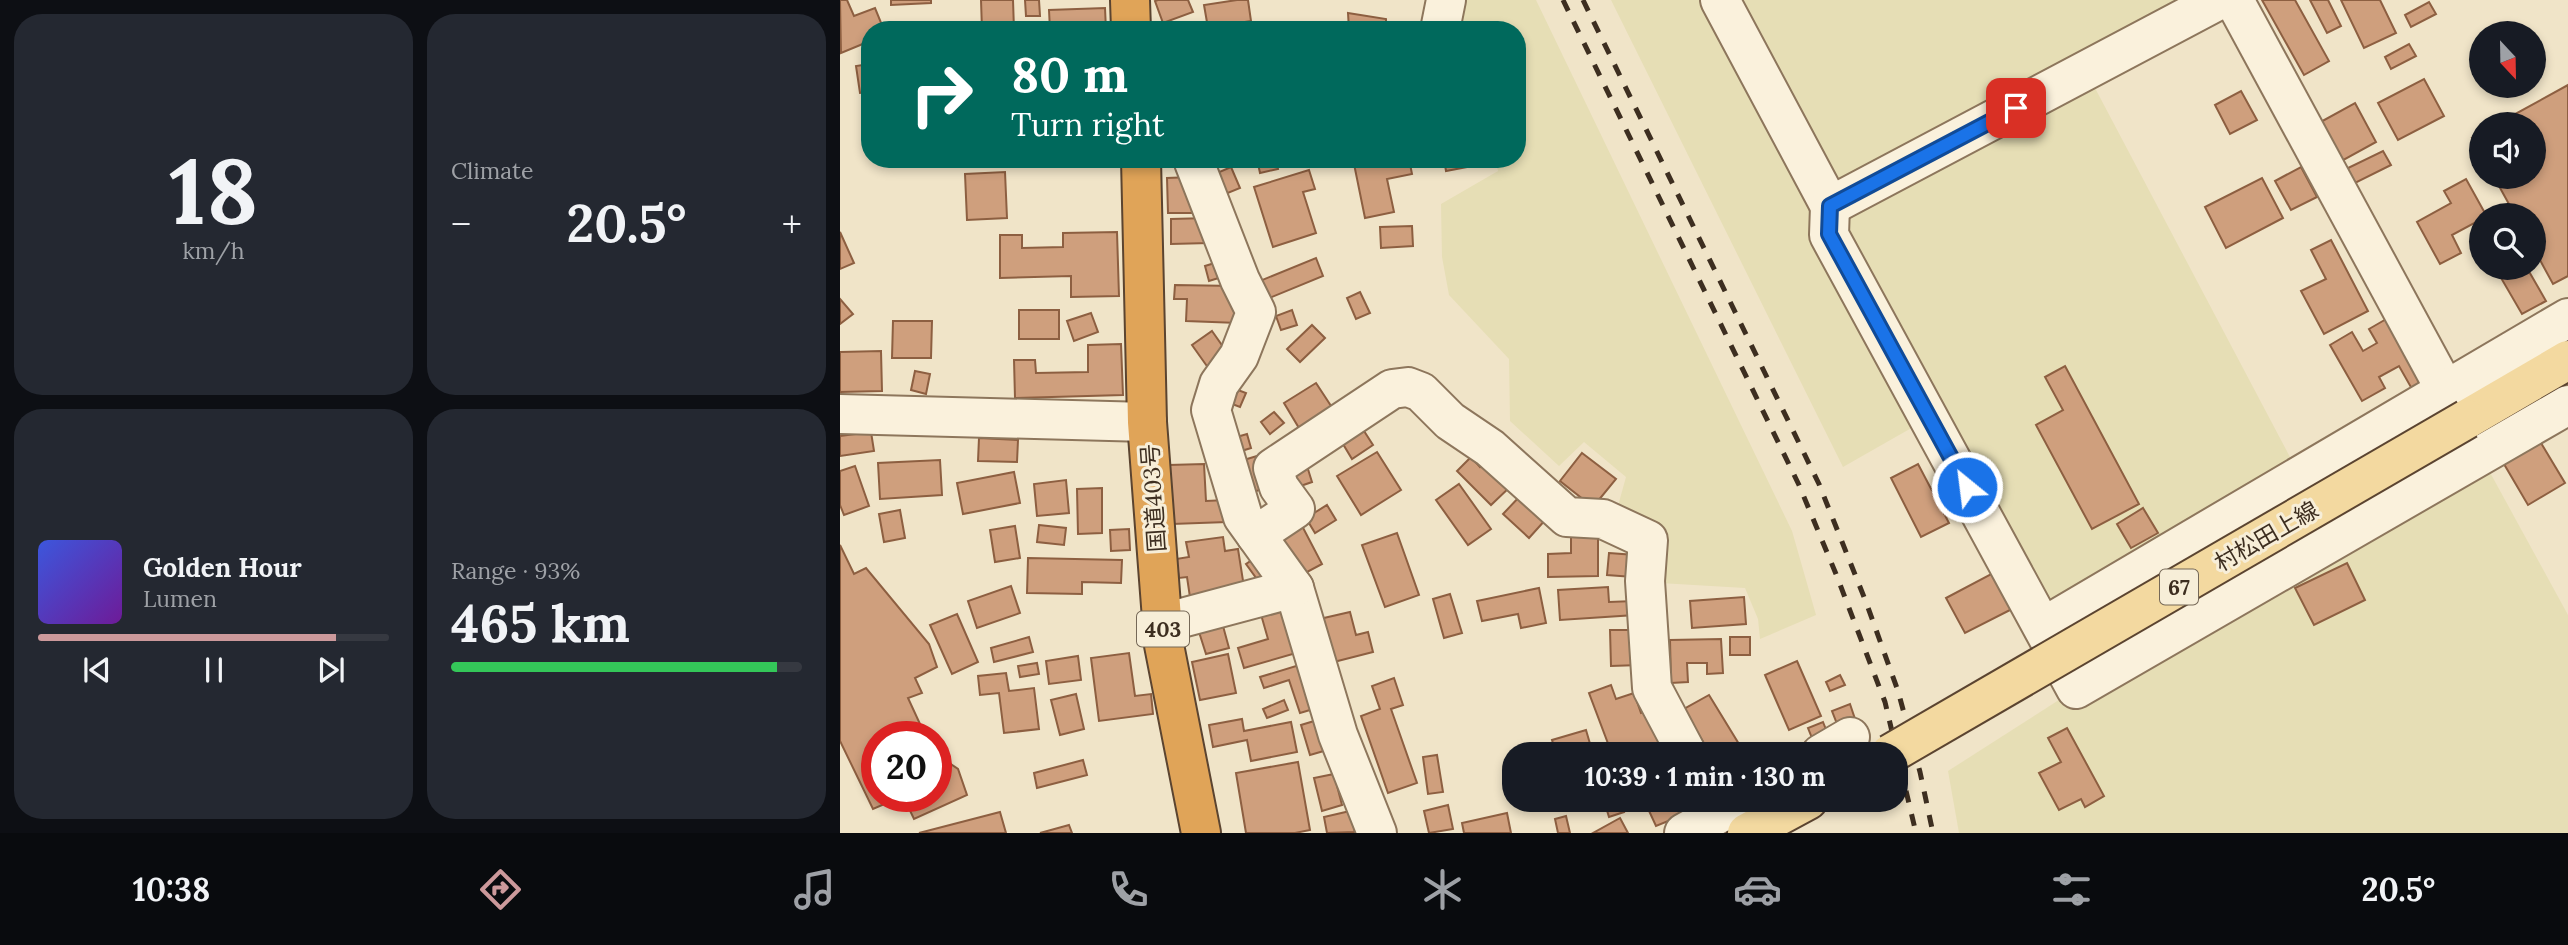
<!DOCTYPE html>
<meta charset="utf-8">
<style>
:root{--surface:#171b24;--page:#242831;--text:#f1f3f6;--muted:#9ea1a6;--line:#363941;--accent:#cc999b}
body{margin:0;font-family:Lora,"Noto Sans JP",serif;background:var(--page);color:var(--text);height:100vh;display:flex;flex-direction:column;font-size:26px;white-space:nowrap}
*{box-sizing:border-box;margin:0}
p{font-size:23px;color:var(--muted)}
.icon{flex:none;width:38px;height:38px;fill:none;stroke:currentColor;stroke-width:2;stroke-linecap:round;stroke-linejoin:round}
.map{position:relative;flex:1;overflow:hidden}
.panel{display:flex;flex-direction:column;gap:14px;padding:14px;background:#0d0f14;width:840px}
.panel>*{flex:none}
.banner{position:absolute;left:21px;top:21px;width:665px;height:147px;border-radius:28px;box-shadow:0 4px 10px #0003;background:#00695c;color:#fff;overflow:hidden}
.needle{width:46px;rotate:158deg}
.fabs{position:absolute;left:1629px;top:21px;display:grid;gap:14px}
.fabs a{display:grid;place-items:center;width:77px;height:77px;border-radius:50%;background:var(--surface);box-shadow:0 4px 10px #0003;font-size:35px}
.speed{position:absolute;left:21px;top:721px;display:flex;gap:14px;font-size:35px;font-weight:700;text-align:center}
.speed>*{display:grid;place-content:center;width:91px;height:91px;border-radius:50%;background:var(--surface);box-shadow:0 4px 10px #0003;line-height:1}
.speed .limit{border:10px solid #d22;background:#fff;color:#111}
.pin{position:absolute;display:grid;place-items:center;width:60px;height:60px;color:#fff;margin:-30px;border-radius:14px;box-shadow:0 4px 10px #0006}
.me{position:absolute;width:77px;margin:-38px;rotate:331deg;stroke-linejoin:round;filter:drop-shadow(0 0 5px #0008)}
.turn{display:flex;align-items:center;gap:24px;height:147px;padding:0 35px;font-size:32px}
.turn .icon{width:91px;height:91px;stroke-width:2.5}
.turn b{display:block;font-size:49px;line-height:60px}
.big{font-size:52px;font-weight:800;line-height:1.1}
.panel .widget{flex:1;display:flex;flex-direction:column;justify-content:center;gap:10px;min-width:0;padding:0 24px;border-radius:28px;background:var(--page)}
.panel .dial{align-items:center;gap:0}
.dial b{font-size:91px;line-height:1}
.song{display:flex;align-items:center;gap:21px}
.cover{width:84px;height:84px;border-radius:10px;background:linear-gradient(135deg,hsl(230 70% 55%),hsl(280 70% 35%))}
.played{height:7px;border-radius:4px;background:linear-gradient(90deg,var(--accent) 85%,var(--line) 85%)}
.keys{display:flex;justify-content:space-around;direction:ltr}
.heat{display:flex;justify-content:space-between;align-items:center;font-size:38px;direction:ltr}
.charge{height:10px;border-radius:5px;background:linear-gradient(90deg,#34c759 93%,var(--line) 0)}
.panel .tiles{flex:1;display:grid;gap:14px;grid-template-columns:repeat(2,1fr)}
.trip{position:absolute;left:662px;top:742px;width:406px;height:70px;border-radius:28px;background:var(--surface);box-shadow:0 4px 10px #0003;font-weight:800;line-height:70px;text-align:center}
.dock{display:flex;height:112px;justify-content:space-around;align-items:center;background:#090b0e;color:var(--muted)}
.dock .icon{width:49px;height:49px}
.dock .active{color:var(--accent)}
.dock b{font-size:32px;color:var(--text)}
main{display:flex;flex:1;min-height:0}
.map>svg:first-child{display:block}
</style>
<main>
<section class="panel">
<div class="tiles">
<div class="widget dial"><b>18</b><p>km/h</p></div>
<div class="widget"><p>Climate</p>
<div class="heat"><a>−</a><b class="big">20.5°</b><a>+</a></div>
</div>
<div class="widget">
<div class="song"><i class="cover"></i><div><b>Golden Hour</b><p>Lumen</p></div></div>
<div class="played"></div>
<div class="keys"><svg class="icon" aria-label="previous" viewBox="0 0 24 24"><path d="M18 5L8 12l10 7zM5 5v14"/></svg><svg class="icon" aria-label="pause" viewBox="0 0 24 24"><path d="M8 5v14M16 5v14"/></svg><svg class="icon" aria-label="next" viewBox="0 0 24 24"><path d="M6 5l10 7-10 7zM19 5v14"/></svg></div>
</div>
<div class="widget"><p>Range · 93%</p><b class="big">465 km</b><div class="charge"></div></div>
</div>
</section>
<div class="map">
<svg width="1728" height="833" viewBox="0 0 1728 833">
<rect width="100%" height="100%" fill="#f0e4c8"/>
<g fill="#e6deb5">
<path d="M614,0h82l256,531 24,84 -56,24 -2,-20 -13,-31 -85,-5 -44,-70 10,-36 -42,-35 -25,24 -49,-45 -1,-62 -60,-64 -7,-38 -1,-53 57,-33 -3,-12h22v-129h-67z"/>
<path d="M771,0h608l-133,71 214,405 -257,151 -114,-209 -86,49z"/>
<path d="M1641,456l87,159v218h-609l-11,-62 128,-82z"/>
</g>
<g fill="#cf9f7d" stroke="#8d5f41" stroke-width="2">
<path d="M0,0h7l7,16 21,-8 9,22h-14v11l-29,12z"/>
<path d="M51,0h40v3l-40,2z"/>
<path d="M141,0h32l1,30h-32z"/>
<path d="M185,0h14l1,16h-14z"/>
<path d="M318,0h30l5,12 -30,11 -8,-22z"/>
<path d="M397,0h11l3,21 -43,7 -4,-23z"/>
<path d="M1422,0h33l34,61 -25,14z"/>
<path d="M1470,0h18l13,26 -14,7z"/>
<path d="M1501,0h39l16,33 -32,15z"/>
<path d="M1589,2l7,12 -25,13 -6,-12z"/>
<path d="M265,8l1,22h-56l-1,-20z"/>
<path d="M508,13l38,6v11h-37z"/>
<path d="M1569,44l7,12 -25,13 -6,-12z"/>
<path d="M30,64v28l-10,1 -4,-27z"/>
<path d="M1584,79l20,37 -46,24 -20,-37z"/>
<path d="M1728,85v191l-15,8 -19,-35v-34h-19l-21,-38h40v-53h-37z"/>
<path d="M1401,91l16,29 -27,14 -15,-29z"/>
<path d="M1515,103l21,39 -38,21 -21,-39z"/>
<path d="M1642,133v21l-10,-16z"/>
<path d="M1543,151l8,14 -38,19 -7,-15z"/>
<path d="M417,159h19l2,10 -18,4z"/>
<path d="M513,159h56l3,15 -25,5 7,33 -29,6z"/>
<path d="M604,159h38l1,5 -37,7z"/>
<path d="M391,167l9,21 -22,9 -8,-21z"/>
<path d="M1461,167l16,30 -26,13 -16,-29z"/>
<path d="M469,170l6,19 -12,3 13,41 -43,14 -19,-60z"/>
<path d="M165,172l2,46 -40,2 -2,-46z"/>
<path d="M351,177l1,36h-24l-1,-35z"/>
<path d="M1422,178l21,40 -57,30 -21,-41z"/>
<path d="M1626,179l20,36h-4v4l-30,16 9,18 -21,11 -23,-42 34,-19 -7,-12z"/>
<path d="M368,218l1,25 -38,1v-25z"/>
<path d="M572,226l1,20 -32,2 -1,-21z"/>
<path d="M0,232l14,31 -14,6z"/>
<path d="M277,232l2,64 -48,1v-21l-71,2v-43h22v13l41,-1v-14z"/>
<path d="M1491,240l37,71 -44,23 -23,-43 25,-12 -15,-29z"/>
<path d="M476,258l7,18 -61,25 -7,-18z"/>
<path d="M381,261l4,15 -16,5 -4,-15z"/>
<path d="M1663,268h24l19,33 -24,13 -25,-43z"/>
<path d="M335,285l60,1 3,37 -52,-2 1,-22h-13z"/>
<path d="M520,292l10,21 -14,6 -9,-21z"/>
<path d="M0,299l13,15 -13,10z"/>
<rect x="179" y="310" width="40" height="29"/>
<path d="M452,310l5,15 -16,5 -5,-14z"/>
<path d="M251,313l7,19 -24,9 -7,-20z"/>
<path d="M1548,318l36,64 -12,7 -13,-23 -20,11 6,11 -23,13 -32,-56 22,-13 11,19 14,-8 -8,-14z"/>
<path d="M53,321h39l-1,37h-39z"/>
<path d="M472,325l13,13 -25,24 -13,-13z"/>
<path d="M372,331l14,20 -17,18 -17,-24z"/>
<path d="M281,344l2,51 -108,3 -1,-38h21l1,13 52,-1v-27z"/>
<path d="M41,351l1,40 -42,1v-40z"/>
<path d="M1225,366l74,138 -47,25 -56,-104 27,-15 -18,-33z"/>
<path d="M75,371l15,3 -4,20 -15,-4z"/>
<path d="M476,383l19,29 -33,21 -18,-30z"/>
<path d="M390,387l16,6 -6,14 -16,-6z"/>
<path d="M434,412l10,11 -14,11 -9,-12z"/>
<path d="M524,431l9,14 -21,14 -9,-15z"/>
<path d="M31,432l3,19 -34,5v-20z"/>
<path d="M407,434l4,14 -16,5 -5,-14z"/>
<path d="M139,438l39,2 -1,22 -39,-1z"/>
<path d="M1701,443l24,40 -37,22 -24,-41z"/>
<path d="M537,452l24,38 -40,25 -24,-39z"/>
<path d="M742,453l34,26 -23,28 -33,-26z"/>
<path d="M417,456l11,31 -20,7 -11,-32z"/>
<path d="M631,457l9,10 7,-7 25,25 -21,20 -34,-34z"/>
<path d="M100,460l2,35 -62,4 -2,-36z"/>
<path d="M364,464l2,37 20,-1 1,22 -55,2 -3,-59z"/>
<path d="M1078,464l31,59 -28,14 -30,-59z"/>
<path d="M15,466l14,40 -25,9 -4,-10v-34z"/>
<path d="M467,466l5,16 -23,8 -6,-17z"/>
<path d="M174,472l6,31 -57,11 -6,-31z"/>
<path d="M226,480l3,33 -32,3 -3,-32z"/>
<path d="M619,484l32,45 -23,16 -32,-45z"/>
<path d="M262,488v45l-24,1 -1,-45z"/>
<path d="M682,494l25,24 -18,20 -26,-24z"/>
<path d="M487,505l9,15 -21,13 -9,-15z"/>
<path d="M1303,508l15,25 -27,15 -14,-24z"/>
<path d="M60,510l5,28 -21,4 -5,-28z"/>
<path d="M460,522l22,42 -26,14 -22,-42z"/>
<path d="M199,525l27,3 -2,17 -27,-3z"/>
<path d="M175,526l5,32 -25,4 -5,-32z"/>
<path d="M289,529l1,21 -19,1 -1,-21z"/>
<path d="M731,532h27v44l-50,1v-23l23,-1z"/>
<path d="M557,533l22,62 -34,12 -23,-62z"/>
<path d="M383,537l2,14 13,-2 6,38 -53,17 -4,-27 -8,1 -3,-19 13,-2 -3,-15z"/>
<path d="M0,545l14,29 12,-6 63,76 8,23 -22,11 7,15 -14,5 18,39h-49v59h26l-30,13 -33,-68z"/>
<path d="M769,553l26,2 -2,22 -26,-2z"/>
<path d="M188,558l94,2 -1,23 -39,-1v12l-55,-1z"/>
<path d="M412,560l22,17 -12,9 -16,-22z"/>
<path d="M1507,563l18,37 -51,25 -19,-37z"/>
<path d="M1155,572l19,36 -49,25 -19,-35z"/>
<path d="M171,586l9,27 -43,15 -9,-27z"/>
<path d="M768,587l1,15 25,-1 1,14 -75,5 -2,-30z"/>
<path d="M699,588l7,35 -25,5 -3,-14 -36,7 -5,-20z"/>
<path d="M610,594l12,39 -18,5 -11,-39z"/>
<path d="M904,597l2,27 -54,4 -2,-27z"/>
<path d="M450,602l13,49 -59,17 -6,-20 30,-9 -8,-28z"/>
<path d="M510,612l6,23 12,-3 5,20 -47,12 -11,-44z"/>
<path d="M117,614l21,48 -26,12 -22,-49z"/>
<path d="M383,626l6,22 -23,6 -7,-22z"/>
<path d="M770,630h29l1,35 -29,1z"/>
<path d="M189,637l4,15 -39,10 -3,-14z"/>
<rect x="890" y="637" width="20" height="18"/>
<path d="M881,639l2,34 -16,1v-11h-20l1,19 -17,1 -1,-43z"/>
<path d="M289,653l6,43 16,-2 2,20 -54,7 -8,-63z"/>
<path d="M388,654l8,39 -36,7 -8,-38z"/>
<path d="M238,656l3,24 -32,4 -3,-23z"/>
<path d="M957,661l24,55 -32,14 -24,-55z"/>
<path d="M197,663l2,11 -19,3 -2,-11z"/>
<path d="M466,663l14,44 -20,6 -11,-33 -25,8 -4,-11z"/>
<path d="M166,673l3,18 25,-3 5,41 -35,4 -5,-40 -19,2 -2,-19z"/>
<path d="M1000,675l5,10 -15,6 -4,-9z"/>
<path d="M554,678l9,27 -12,4 26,74 -29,10 -27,-77 19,-7 -8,-23z"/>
<path d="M771,685l5,14 18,-6 7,20 8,-3 17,43 -42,1 -2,-3 -10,3 -23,-61z"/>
<path d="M236,694l8,35 -24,6 -9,-35z"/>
<path d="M869,695l33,54 -9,5h-23l-26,-45z"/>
<path d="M444,700l4,10 -21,8 -4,-9z"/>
<path d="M1010,704l6,18 -17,7 -7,-18z"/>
<path d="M484,718l10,30 -24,7 -9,-30z"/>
<path d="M402,719l2,12 47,-9 6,30 -46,9 -4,-21 -34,7 -4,-22z"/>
<path d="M983,722l4,10 -15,6 -4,-10z"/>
<path d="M1227,728l37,68 -19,11 -4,-8 -22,11 -20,-37 22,-11 -13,-24z"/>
<path d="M746,730l7,24h-37l-4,-14z"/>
<path d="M96,754l22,15 9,26 -53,24 -11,-23h33z"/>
<path d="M597,755l6,37 -15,2 -5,-37z"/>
<path d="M243,760l4,15 -50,13 -3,-15z"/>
<path d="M458,762l12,68 -15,3h-49l-10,-60z"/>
<path d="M494,774l8,31 -20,6 -8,-33z"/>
<path d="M780,800l4,12 -15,5 -4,-13z"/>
<path d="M804,800h32l7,15 -27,11z"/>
<path d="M608,805l5,24 -24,4 -5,-22z"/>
<path d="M510,811l5,21 -28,1 -3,-16z"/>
<path d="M160,812l6,21h-87z"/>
<path d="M667,813l4,20h-47l-2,-10z"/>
<path d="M726,816l4,17h-12l-3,-14z"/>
<path d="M780,818l8,15h-35z"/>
<path d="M229,825l3,8h-32z"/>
</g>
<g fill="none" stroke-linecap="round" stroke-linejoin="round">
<g stroke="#8d765c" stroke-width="42">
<g id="minor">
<path d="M880,0l110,206 389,-206"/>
<path d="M1394,0l212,391"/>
<path d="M600,30l6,-30"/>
<path d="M354,162l46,118 16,32 -17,44 -20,28 -8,26 32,107 51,71 44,147 39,98"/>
<path d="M990,206l-1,29 247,454 492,-284"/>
<path d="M0,414l307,8"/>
<path d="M416,535l39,-26 -16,-22 -6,-19 119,-79 16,-2 13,5 29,29 40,27 77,69 36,2 45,21 -3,41 7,107 35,66"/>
<path d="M323,623l131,-35"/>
<path d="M1203,627l525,-309"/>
<path d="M981,754l29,-17"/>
<path d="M844,833l60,-33"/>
</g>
</g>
<g stroke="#5b4430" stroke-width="42">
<g id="major">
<path d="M1627,419l101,-59"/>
<path d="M907,833l61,-33"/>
</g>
</g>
<g stroke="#5b4430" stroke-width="42">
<g id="highway">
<path d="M290,0l1,30"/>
<path d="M301,159l6,263 17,223 37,188"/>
</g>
</g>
<use href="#minor" stroke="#faf1dc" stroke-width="38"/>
<use href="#major" stroke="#f3d9a0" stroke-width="38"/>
<use href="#highway" stroke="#e0a458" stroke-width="38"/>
<g stroke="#3d2e20" stroke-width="5" stroke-dasharray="12 12" stroke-linecap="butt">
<path d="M723,0l236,485 37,89 49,128 31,131"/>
<path d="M743,0l236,484 47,118 32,89 22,81 13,61"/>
</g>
<g stroke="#5b4430" stroke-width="42" stroke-linecap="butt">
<path id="major-bridge" d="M1050,754l577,-335"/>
</g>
<use href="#major-bridge" stroke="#f3d9a0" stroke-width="38"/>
</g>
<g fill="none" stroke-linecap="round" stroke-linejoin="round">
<g stroke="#114b97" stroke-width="18">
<path id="route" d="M1127,487l-138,-253 1,-28 186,-98"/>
</g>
<use href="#route" stroke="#1a73e8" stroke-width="12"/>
</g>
<g text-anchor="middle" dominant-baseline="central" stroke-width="6" stroke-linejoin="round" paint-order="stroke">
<g fill="#f7eed8" stroke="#756857" stroke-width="2">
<rect x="1320" y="569.5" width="38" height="35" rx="5"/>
<rect x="297" y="611.5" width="52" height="35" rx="5"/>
</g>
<g font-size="21" font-weight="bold" fill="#3d2e20">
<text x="1339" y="587">67</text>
<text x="323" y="629">403</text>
</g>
<g font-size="23" fill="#3d2e20" stroke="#f7eed8">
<text transform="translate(313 498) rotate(-94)">国道403号</text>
<text transform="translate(1426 536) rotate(-30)">村松田上線</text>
</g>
</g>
</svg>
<div class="fabs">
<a><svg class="needle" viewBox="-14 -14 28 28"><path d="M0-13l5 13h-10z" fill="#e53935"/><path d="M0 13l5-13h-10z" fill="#9ea1a6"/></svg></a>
<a><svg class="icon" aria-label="sound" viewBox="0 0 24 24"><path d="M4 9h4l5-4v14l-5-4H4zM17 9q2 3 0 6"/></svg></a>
<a><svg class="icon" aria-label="search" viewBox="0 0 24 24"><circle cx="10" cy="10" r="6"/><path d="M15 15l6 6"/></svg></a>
</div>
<div class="speed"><div class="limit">20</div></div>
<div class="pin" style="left:1176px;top:108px;background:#d93025"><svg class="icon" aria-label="arrive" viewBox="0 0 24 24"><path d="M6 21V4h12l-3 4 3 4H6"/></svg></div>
<svg class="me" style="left:1127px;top:487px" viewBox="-20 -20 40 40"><circle r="17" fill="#1a73e8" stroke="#fff" stroke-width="3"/><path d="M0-11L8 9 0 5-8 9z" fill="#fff"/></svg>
<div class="trip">10:39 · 1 min · 130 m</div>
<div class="banner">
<div class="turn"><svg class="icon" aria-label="right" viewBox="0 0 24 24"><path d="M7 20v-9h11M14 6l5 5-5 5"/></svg><div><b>80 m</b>Turn right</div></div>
</div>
</div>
</main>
<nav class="dock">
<b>10:38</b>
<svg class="icon active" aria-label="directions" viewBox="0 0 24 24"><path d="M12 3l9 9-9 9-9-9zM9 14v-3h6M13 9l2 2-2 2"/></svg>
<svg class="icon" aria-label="music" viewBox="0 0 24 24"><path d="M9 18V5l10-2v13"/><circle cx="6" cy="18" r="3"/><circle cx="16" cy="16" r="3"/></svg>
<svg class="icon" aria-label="phone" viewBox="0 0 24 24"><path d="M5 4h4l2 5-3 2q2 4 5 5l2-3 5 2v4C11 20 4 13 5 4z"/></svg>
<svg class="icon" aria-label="climate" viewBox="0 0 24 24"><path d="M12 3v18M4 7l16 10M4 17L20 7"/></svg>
<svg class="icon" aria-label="car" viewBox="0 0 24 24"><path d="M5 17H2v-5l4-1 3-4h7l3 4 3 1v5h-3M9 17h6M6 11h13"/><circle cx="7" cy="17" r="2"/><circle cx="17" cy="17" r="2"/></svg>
<svg class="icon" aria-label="filters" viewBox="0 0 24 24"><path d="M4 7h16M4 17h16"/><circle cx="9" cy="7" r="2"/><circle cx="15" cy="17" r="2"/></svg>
<b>20.5°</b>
</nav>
